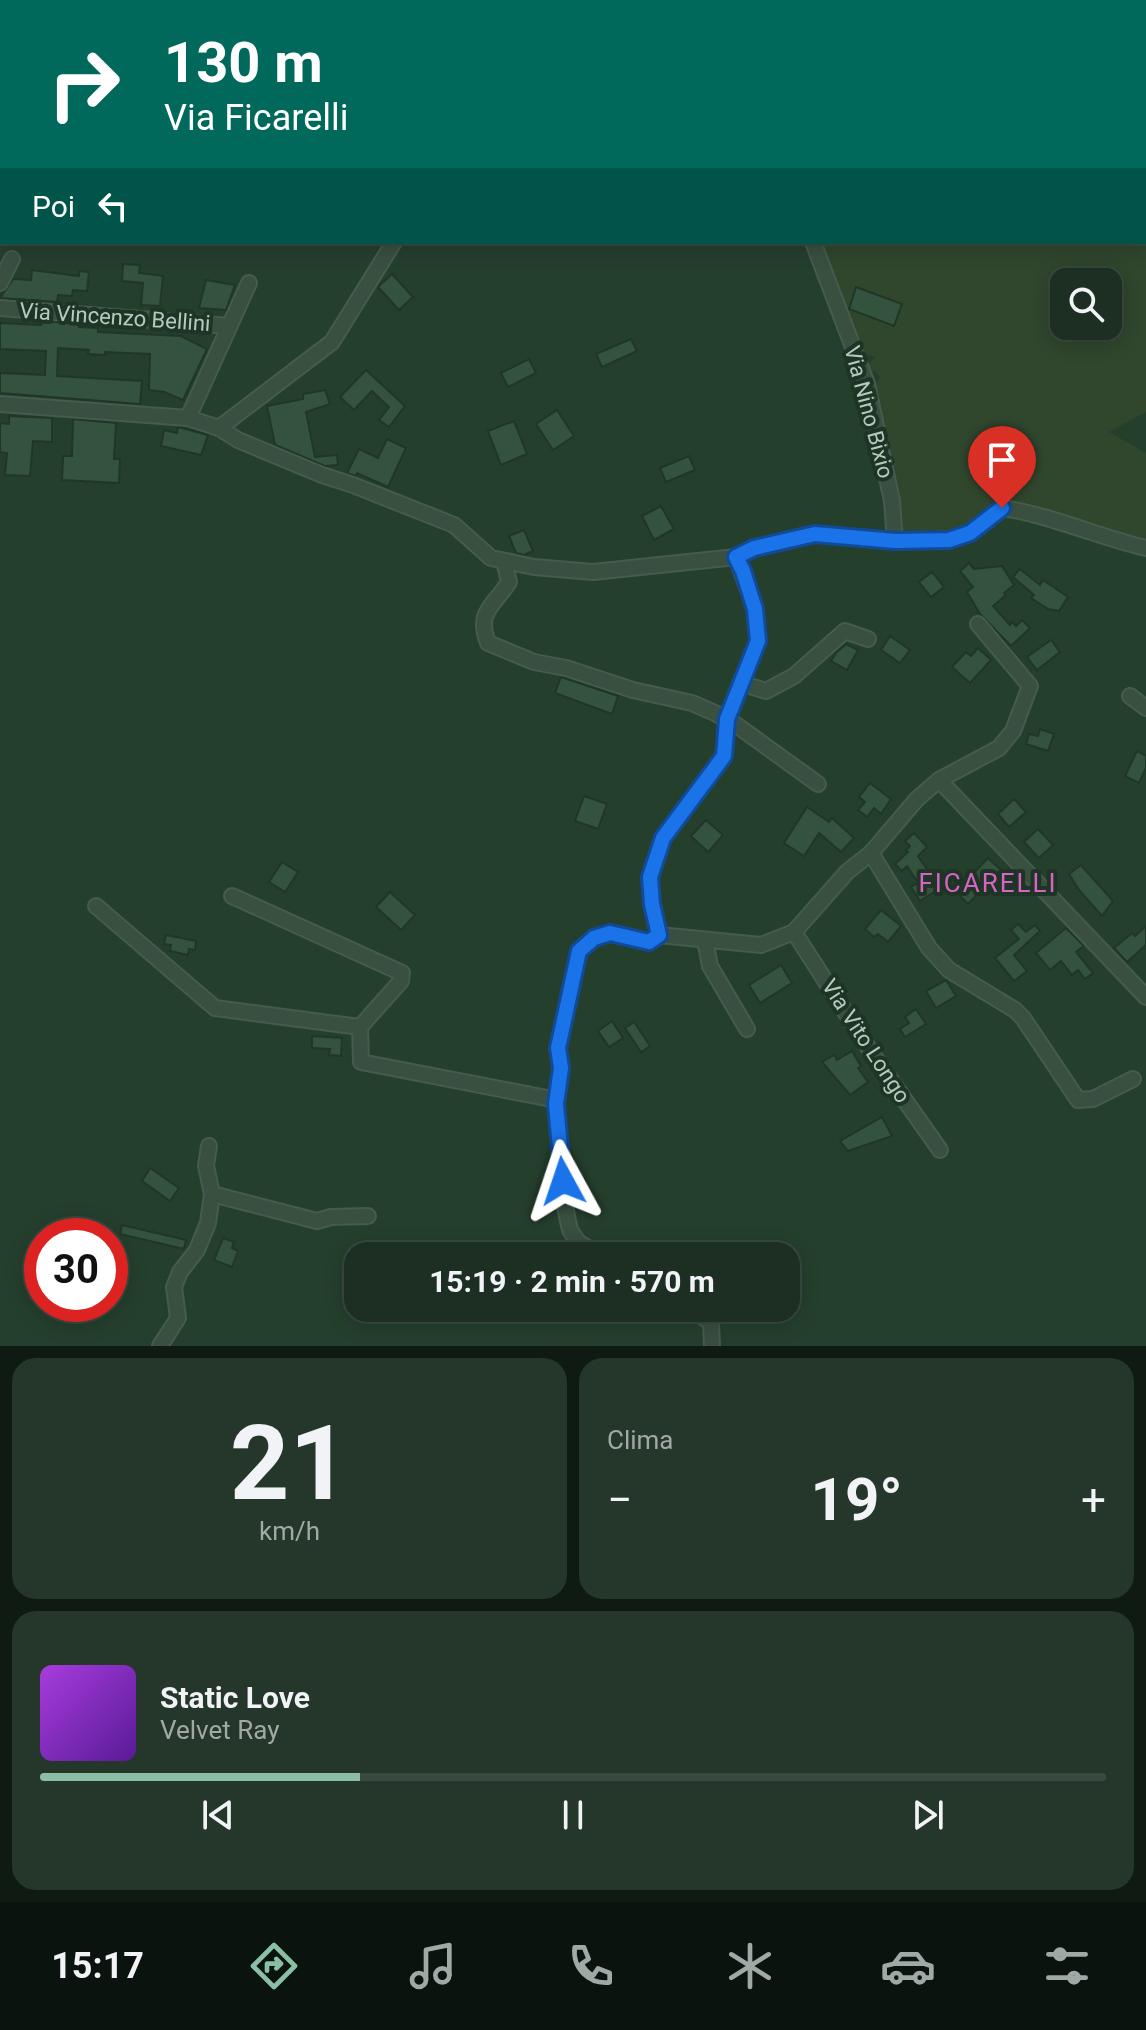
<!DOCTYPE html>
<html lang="it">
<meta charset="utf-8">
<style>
:root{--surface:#1c2f22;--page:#25372a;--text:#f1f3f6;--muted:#a0a9a5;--line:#3a4a40;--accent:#8abfa5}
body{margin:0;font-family:Roboto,sans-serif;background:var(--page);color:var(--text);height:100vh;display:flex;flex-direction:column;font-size:30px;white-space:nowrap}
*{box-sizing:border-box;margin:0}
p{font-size:26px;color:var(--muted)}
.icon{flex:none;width:44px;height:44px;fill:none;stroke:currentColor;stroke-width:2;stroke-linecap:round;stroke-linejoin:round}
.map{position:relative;height:1346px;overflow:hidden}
.sheet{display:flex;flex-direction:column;gap:12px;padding:12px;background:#0f1a13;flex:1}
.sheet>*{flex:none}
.banner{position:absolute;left:0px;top:0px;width:1146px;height:244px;box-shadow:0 4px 20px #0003,0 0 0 2px var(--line);background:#00695c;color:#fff;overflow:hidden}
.buttons{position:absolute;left:1050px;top:268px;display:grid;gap:16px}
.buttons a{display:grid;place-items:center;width:72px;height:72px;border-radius:16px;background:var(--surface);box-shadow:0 4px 20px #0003,0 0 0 2px var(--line);font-size:40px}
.speed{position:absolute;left:24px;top:1218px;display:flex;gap:16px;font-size:40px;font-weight:700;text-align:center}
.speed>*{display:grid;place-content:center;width:104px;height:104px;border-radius:50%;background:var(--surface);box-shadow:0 4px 20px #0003,0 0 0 2px var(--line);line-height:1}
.speed .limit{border:12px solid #d22;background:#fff;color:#111}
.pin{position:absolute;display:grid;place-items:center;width:68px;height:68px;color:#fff;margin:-82px -34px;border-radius:50% 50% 50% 0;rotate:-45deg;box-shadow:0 0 8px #0007}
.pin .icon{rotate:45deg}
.me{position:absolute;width:88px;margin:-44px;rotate:355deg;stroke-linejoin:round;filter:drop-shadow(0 0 6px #0008)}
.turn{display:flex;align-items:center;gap:28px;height:168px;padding:0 32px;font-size:36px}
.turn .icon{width:104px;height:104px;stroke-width:2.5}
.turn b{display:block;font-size:56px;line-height:68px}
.then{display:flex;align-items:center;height:76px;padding:0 32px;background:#0003;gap:16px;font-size:30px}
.big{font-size:60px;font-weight:700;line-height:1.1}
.sheet .tile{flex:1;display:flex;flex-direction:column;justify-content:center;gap:12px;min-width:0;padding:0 28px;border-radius:24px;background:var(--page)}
.sheet .dial{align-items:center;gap:0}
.dial b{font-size:104px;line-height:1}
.song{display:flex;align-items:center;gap:24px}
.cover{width:96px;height:96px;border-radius:12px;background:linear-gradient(135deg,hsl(280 70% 55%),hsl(270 70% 35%))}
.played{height:8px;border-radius:4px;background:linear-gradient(90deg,var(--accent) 30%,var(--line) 30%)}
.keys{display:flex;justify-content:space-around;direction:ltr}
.heat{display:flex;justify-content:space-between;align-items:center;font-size:44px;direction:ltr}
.sheet .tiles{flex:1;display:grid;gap:12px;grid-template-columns:1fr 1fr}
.tile:last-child{grid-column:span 2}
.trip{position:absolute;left:344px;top:1242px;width:456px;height:80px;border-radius:24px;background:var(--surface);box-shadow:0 4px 20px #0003,0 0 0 2px var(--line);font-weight:700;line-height:80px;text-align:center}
.tabs{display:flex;height:128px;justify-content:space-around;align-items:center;background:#0b130e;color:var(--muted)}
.tabs .icon{width:56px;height:56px}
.tabs .on{color:var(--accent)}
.tabs b{font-size:36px;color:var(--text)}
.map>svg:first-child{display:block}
</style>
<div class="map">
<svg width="1146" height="1346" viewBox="0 0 1146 1346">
<rect width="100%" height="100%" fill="#253f2d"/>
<path fill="#30462d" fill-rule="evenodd" d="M679,0h467v412l-37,20 37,21v88l-125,-35 -71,28h-47l-31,-147 9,-10 -7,-6 -4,3 -1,-10 7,-7 -16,-4 -43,-111h327v-240zM1064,282h44v44h-44z"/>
<g fill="#34533e" stroke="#203627" stroke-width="2">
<path d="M123,264l17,1 -1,8 24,3 -3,30 -19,-1 2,-22 -21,-2z"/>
<path d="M32,270l47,6v-5l10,1 -2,19 -14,-1 -1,6 -14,-1 -1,7 -57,-4 13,-19 18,1z"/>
<path d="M392,274l21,23 -14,13 -21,-23z"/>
<path d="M206,280l29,5 -9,25 -27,-2z"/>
<path d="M856,287l46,17 -8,22 -45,-17z"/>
<path d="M42,321l37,3v3l19,1v4l83,4 26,13 -24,51 -19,-8 -15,-2 1,-36 -45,-2v3l-17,-1 1,-4 -31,-2 -1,28 85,5 -2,23 -140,-11v-20l45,2 1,-24 -46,-2v-26l41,2z"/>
<path d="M631,339l6,12 -35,16 -6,-13z"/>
<path d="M529,359l7,14 -28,14 -7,-14z"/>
<path d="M366,370l39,36 -16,21 -10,-7 10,-13 -17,-16 -18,19 -14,-13z"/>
<path d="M325,390l5,14 -24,8 9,45 22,-2 1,10 -13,1 -50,-21 -8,-39 36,-7v-5z"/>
<path d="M557,410l17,26 -21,14 -17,-26z"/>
<path d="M9,416l43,2v24l-19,-1 -3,35 -25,-1 2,-22 -7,-1v-29l9,1z"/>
<path d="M73,419l43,4 -2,36h6l-1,24 -57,-3 1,-24h9z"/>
<path d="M514,421l13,33 -26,11 -13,-34z"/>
<path d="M178,427l30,8 -7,20 -40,-9 3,-16 13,3z"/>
<path d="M387,439l19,9 -18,39 -31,-14 -1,3 -9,-3 12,-24 19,9z"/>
<path d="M689,456l6,14 -29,12 -6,-14z"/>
<path d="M661,506l13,23 -20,11 -12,-24z"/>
<path d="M524,530l9,21 -9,4 -8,-2 -7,-17z"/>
<path d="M969,563l5,6 28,-3 12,19 -10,8 2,2 -13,11 17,19 2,-3 4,4 6,-6 8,8 -19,18 -31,-32 -13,-22 6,-5 -13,-16z"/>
<path d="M1020,569l20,16 3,-5 25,17 -9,14 -11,-2 -17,-11 3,-3 -21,-18z"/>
<path d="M932,572l12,15 -13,10 -12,-15z"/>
<path d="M890,636l20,14 -10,13 -19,-13z"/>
<path d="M1051,640l9,12 -23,18 -10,-13z"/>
<path d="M846,644l12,6 -11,20 -16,-9 5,-8z"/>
<path d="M978,648l13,12 -21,23 -18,-16 14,-15 5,4z"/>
<path d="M561,677l57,19 -6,18 -57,-21z"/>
<path d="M1040,729l14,5 -6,17 -22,-7 3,-10 9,2z"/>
<path d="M1137,751l9,5v12l-7,15 -14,-7z"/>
<path d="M870,783l21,16 -10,15 -7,-6 -7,9 -9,-7 7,-8 -6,-5z"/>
<path d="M584,796l23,8 -9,25 -23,-8z"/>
<path d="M1014,799l12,13 -17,15 -11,-13z"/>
<path d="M807,807l22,15 3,-4 22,20 -13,14 -22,-19 -15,23 -20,-13z"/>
<path d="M706,820l17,15 -15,17 -17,-16z"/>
<path d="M1038,829l15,16 -14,13 -15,-16z"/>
<path d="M914,833l13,14 -9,9 22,32 -20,13 -9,-14 7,-4 -11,-17 -5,5 -7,-7 13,-12 -2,-1 4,-5 -5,-5z"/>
<path d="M988,858l13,12 -33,34 -12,-12z"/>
<path d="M282,862l16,10 -13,20 -16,-10z"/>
<path d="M1081,865l32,36 -11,15 -23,-26 -10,-16z"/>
<path d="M390,892l25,23 -14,15 -25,-23z"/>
<path d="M881,910l20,16 -13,16 -10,-8 -4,3 -9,-8z"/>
<path d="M1018,924l8,8 9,-7 5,6 -26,24 13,16 -13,10 -19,-23 24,-19 -8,-9z"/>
<path d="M1146,926v19l-19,17 -13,-14 18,-15 3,3z"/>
<path d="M1066,928l18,18 -8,6 17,21 -8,6 -7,-9 -6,5 -11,-14 -11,9 -14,-17z"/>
<path d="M166,935l30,6 -1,9 -6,-1 -1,6 -18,-4 1,-6 -7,-1z"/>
<path d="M781,965l11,18 -32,20 -11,-18z"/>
<path d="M946,980l10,16 -20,12 -10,-17z"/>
<path d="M916,1009l10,15 -21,13 -5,-8 9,-6 -4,-6z"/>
<path d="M612,1021l11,17 -14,9 -11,-16z"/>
<path d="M634,1022l16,24 -9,6 -16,-24z"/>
<path d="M312,1036l30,2 -1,18 -12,-1 1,-6 -18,-1z"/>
<path d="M852,1051l9,15 -3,2 10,14 -18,13 -28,-33 12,-7 3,5z"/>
<path d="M882,1117l10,19 -44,15 -8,-10z"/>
<path d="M150,1168l29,20 -9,13 -28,-20z"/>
<path d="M122,1225l64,15 -2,9 -64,-15z"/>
<path d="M223,1238l11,4 -2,6 6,3 -6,16 -18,-7z"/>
</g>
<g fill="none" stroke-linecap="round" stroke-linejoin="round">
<g stroke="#455b4d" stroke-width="18">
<g id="minor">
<path d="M673,0l1,2"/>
<path d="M813,242l54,142 25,117 3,40"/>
<path d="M0,283l12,-24"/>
<path d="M0,308l229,18"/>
<path d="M0,404l188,14 31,10 19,12 84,35 31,10 101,40 37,33 43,9 59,5 143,-15 18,-9 61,-14 80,7 54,-1 21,-7 32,-25c49,7 96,29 144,40"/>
<path d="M188,418l61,-135"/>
<path d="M219,428l113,-86 62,-100"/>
<path d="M504,561l5,21c-16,25 -33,29 -21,61l46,19 32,6 67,22 59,13 23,10 20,11 83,60"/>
<path d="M740,683l26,8 28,-15 51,-45 23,8"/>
<path d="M1130,696l16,12"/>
<path d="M939,780l207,217"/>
<path d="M871,853l58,95 20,22 66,40 8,8 55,82 15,-1 40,-20"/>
<path d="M232,896l170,77 -1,8 -41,46"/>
<path d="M96,906l119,102 145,19 1,35 196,38"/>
<path d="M794,932l79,123 67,95"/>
<path d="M659,935l102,10 33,-13 53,-60 24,-19 46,-54 22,-19 60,-32 14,-17 17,-45 -52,-62"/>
<path d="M705,940l5,26 37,63"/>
<path d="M212,1194l105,27 14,-4 37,-1"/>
<path d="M601,1256l-23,-14 -8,-12 -5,-23 -9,-103 5,-36 -3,-20 21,-97 15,-13 16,-5 39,9 10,-7 -7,-31 -2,-27 13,-39 61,-82 3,-37 31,-78 -3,-32 -19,-52"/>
<path d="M681,1308l22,9 8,6 1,23"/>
<path d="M160,1346l18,-28 -4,-31 6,-15 17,-22 11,-27 4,-29 -6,-28 3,-20"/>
</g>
</g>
<use href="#minor" stroke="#394f40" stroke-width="14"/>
</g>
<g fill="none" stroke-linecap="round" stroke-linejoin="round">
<g stroke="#114b97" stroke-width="20">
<path id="route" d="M563,1181l-7,-77 5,-36 -3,-20 21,-97 15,-13 16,-5 39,9 10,-7 -7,-31 -2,-27 13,-39 61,-82 3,-37 31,-78 -3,-32 -12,-38 -7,-14 18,-9 61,-14 80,7 54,-1 21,-7 32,-25"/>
</g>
<use href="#route" stroke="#1a73e8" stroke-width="14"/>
</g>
<g text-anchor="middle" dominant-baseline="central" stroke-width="8" stroke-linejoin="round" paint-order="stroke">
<g font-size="22" fill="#b5cabd" stroke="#1e3425">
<text transform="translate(115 317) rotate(4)">Via Vincenzo Bellini</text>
<text transform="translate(869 412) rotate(75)">Via Nino Bixio</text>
<text transform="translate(866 1041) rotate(57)">Via Vito Longo</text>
</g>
<g font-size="26" letter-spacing="2" fill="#d565c2" stroke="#1e3425">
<text x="988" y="883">FICARELLI</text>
</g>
</g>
</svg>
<div class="buttons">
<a><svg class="icon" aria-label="search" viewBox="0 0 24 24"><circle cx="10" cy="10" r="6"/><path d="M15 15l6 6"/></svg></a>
</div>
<div class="speed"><div class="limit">30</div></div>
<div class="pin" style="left:1002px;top:508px;background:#d93025"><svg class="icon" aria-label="arrive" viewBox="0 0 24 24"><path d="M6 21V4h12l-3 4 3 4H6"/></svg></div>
<svg class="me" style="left:563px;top:1181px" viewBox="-20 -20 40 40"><path d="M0-17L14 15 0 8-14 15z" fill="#1a73e8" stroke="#fff" stroke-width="4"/></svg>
<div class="trip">15:19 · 2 min · 570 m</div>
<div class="banner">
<div class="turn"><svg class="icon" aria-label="right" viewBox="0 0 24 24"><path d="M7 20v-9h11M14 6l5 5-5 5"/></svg><div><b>130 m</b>Via Ficarelli</div></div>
<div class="then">Poi<svg class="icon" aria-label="left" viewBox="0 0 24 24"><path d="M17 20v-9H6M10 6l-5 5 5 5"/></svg></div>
</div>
</div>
<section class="sheet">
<div class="tiles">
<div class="tile dial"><b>21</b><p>km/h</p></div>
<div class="tile"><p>Clima</p>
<div class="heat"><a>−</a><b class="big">19°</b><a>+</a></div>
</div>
<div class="tile">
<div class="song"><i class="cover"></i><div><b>Static Love</b><p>Velvet Ray</p></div></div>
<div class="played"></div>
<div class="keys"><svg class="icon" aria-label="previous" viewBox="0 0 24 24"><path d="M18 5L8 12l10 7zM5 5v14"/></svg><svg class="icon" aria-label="pause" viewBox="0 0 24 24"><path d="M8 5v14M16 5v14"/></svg><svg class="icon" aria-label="next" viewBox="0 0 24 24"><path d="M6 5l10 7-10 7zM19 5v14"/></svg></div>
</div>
</div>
</section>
<nav class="tabs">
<b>15:17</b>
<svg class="icon on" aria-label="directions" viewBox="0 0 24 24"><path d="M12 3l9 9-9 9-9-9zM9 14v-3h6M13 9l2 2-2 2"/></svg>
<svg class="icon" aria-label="music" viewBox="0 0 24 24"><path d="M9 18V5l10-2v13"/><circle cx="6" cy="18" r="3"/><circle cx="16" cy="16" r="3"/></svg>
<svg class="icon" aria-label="phone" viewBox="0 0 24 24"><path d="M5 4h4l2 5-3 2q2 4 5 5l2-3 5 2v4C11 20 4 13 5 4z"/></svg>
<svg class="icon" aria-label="climate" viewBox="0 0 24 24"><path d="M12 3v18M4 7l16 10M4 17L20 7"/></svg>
<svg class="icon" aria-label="car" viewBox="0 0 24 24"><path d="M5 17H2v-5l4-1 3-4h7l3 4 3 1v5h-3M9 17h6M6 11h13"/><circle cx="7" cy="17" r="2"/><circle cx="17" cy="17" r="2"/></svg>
<svg class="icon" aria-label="filters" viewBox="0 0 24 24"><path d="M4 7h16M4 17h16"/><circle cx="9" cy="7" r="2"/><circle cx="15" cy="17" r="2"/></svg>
</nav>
